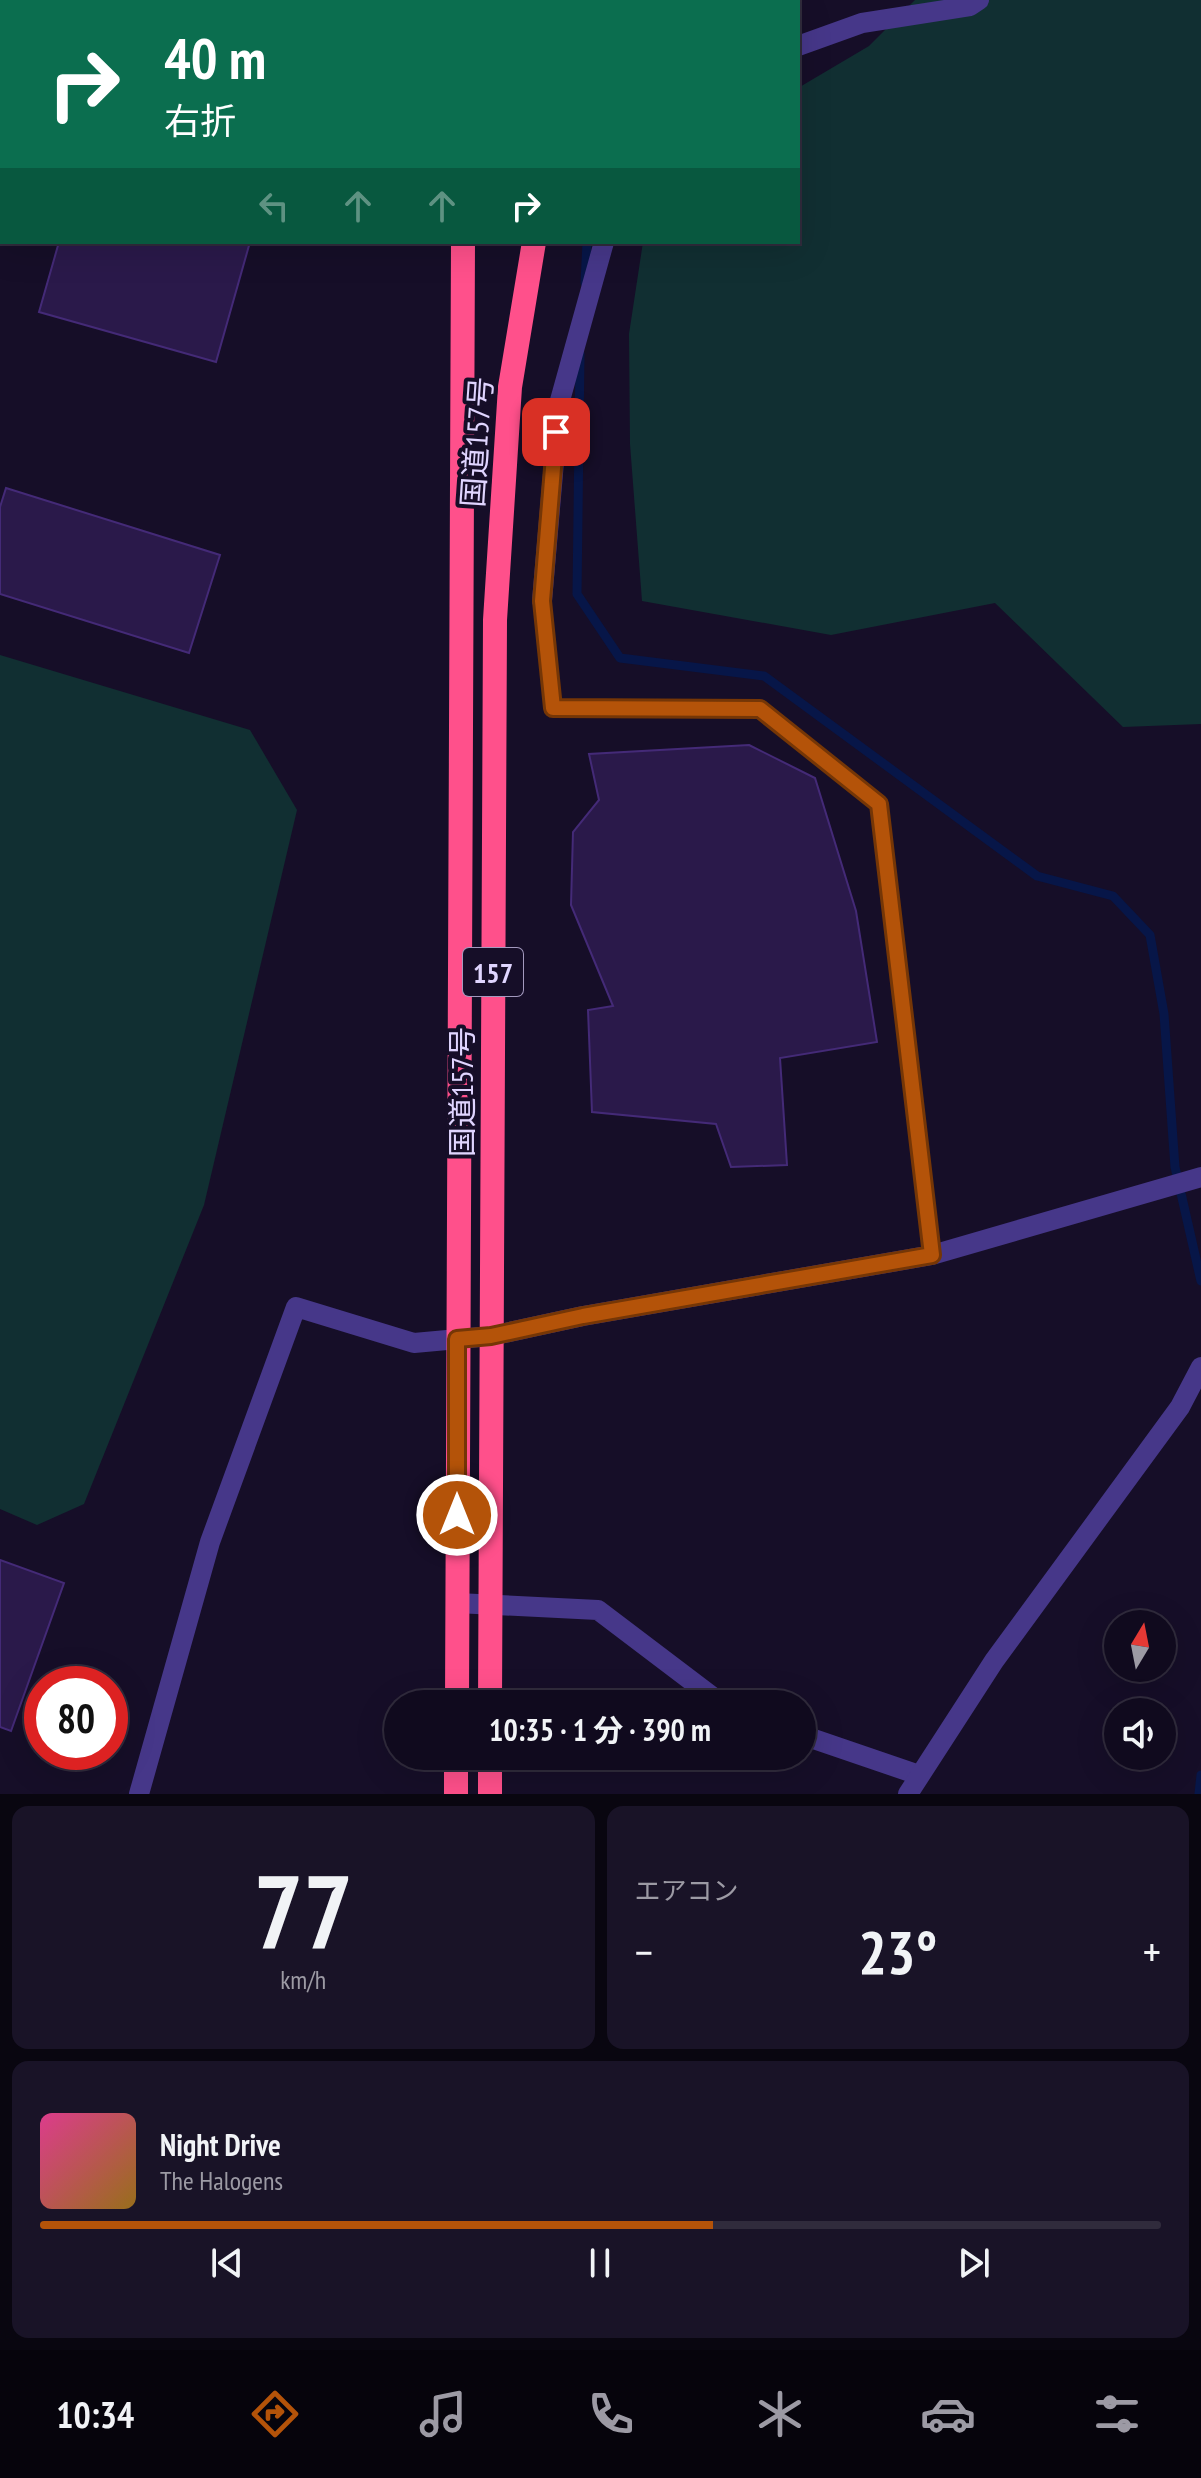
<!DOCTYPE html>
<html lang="ja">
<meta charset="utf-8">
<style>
:root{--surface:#100a1e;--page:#191327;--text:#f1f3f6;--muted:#9c9aa4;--line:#302b3c;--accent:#b45309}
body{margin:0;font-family:"PT Sans Narrow","Noto Sans JP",sans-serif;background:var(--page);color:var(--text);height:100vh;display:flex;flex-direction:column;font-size:30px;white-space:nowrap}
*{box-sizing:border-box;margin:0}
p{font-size:26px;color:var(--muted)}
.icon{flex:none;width:44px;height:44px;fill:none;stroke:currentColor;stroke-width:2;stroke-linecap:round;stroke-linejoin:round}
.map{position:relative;height:1794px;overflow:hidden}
.details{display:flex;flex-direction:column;gap:12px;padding:12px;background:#090610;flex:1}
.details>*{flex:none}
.guide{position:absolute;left:0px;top:0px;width:800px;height:244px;box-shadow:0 8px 32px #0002,0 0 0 2px var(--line);background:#0b6e4f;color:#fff;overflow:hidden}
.needle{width:52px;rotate:10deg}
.fabs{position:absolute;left:1104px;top:1610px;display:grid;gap:16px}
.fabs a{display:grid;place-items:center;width:72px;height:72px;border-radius:50%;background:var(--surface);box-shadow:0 8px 32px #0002,0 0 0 2px var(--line);font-size:40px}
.speed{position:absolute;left:24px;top:1666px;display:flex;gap:16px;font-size:40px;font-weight:700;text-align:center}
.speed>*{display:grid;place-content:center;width:104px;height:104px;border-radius:50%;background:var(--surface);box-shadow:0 8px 32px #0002,0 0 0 2px var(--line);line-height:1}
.speed .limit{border:12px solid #d22;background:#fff;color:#111}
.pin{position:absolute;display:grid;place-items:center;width:68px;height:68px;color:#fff;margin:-34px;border-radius:16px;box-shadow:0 4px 12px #0006}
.me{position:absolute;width:88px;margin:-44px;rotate:0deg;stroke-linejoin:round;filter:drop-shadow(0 0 6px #0008)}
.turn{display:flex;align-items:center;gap:28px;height:168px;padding:0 32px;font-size:36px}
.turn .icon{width:104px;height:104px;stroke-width:2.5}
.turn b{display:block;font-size:56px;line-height:68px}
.lanes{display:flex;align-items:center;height:76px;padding:0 32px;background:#0003;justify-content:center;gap:40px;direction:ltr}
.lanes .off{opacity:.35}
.big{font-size:60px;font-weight:700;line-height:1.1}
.details .widget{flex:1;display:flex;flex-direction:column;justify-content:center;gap:12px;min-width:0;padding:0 28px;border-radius:16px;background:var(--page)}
.details .dial{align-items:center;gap:0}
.dial b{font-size:104px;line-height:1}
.song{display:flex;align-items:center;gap:24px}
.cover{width:96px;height:96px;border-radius:12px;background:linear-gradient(135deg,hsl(330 70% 55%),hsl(40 70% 35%))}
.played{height:8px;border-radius:4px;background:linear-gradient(90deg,var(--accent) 60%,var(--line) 60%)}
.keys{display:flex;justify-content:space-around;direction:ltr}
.heat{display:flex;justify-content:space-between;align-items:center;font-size:44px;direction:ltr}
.details .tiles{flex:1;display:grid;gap:12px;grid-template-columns:1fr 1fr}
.widget:last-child{grid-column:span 2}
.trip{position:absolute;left:384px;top:1690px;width:432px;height:80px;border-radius:40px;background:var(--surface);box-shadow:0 8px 32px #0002,0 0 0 2px var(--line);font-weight:700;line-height:80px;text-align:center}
.menu{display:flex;height:128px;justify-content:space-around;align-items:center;background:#06040c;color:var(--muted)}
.menu .icon{width:56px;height:56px}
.menu .selected{color:var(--accent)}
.menu b{font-size:36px;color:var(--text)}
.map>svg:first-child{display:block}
</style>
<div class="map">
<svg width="1201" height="1794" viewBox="0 0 1201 1794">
<rect width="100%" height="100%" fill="#160e28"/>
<g fill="#112f32">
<path d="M915,0h286v724l-78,3 -128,-124 -164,32 -189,-34 -12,-157 -1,-110 14,-92h155v-154l71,-42z"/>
<path d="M0,655l250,75 47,80 -93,395 -120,299 -47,21 -37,-16z"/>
</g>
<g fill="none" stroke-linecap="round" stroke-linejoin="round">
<g stroke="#071648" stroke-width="9">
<path d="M0,40l2,-1"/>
<path d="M585,283l2,-41"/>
<path d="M580,354l-3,240 43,64 144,18 273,200 76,20 37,39 14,79 11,153 26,114"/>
<path d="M1199,1794l2,-19"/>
</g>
</g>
<g fill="#2a194a" stroke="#442a77" stroke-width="2">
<path d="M59,242h191l-34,120 -177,-50z"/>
<path d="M6,488l214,67 -31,98 -189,-59v-87z"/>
<path d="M749,745l66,33 41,133 21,131 -97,16 7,107 -56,2 -15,-43 -124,-12 -4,-102 25,-4 -42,-101 2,-73 26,-32 -10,-46z"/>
<path d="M0,1560l64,23 -53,148 -11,-4z"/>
</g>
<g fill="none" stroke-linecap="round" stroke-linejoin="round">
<path stroke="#29b3bf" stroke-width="5" stroke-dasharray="4 6" stroke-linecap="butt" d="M746,2l5,-2"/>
<path stroke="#463789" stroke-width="16" d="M542,601l11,107 207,1 119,95 53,451"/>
<g stroke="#463789" stroke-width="20">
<path d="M188,2l6,-2"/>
<path d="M798,46l64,-23 108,-17 9,-6"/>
<path d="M0,62l2,-1"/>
<path d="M0,114h2"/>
<path d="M542,601l17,-197 45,-162"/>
<path d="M457,1603l141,7 124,94"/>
<path d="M802,1735l117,40"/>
<path d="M139,1794l71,-252 86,-235 118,36 77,-7 92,-20 349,-61 269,-78"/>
<path d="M908,1794l86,-133 186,-254 21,-40"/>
</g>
<g stroke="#ff508b" stroke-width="24">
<path d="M463,2v-2"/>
<path d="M587,2l1,-2"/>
<path d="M457,1704l6,-1462"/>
<path d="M490,1704l5,-1084 15,-233 24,-145"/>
<path d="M456,1794v-38"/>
<path d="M490,1794v-38"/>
</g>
</g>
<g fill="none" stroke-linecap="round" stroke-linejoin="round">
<g stroke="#753606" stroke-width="20">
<path id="route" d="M457,1515v-176l34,-3 92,-20 349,-61 -53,-451 -119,-95 -207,-1 -11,-107 14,-169"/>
</g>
<use href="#route" stroke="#b45309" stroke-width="14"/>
</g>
<g text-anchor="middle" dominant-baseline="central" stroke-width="8" stroke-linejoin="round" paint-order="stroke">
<rect fill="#160e28" stroke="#a399be" stroke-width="2" x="463" y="948" width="60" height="48" rx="6"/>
<g font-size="28" font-weight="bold" fill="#e0d5ff">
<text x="493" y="972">157</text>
</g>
<g font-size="30" fill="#e0d5ff" stroke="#160e28">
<text transform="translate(476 442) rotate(-86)">国道157号</text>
<text transform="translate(461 1092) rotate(-90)">国道157号</text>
</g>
</g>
</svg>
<div class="fabs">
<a><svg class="needle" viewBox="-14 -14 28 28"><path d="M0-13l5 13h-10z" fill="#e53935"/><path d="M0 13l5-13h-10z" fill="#9c9aa4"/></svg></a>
<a><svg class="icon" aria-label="sound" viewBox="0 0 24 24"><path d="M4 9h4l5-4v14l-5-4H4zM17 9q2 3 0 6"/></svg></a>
</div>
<div class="speed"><div class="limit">80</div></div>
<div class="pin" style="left:556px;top:432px;background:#d93025"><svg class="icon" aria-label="arrive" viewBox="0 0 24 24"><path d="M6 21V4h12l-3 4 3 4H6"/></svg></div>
<svg class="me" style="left:457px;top:1515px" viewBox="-20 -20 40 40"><circle r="17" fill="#b45309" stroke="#fff" stroke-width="3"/><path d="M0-11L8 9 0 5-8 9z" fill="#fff"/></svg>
<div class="trip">10:35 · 1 分 · 390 m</div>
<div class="guide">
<div class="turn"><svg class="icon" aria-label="right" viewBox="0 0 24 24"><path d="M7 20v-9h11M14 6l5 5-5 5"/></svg><div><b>40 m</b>右折</div></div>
<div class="lanes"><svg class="icon off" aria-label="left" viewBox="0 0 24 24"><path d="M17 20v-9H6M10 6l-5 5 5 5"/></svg><svg class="icon off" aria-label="ahead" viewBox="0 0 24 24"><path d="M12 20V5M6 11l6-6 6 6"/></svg><svg class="icon off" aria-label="ahead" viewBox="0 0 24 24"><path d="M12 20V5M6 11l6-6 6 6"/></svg><svg class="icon" aria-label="right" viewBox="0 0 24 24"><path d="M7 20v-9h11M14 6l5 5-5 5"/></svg></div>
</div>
</div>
<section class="details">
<div class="tiles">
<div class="widget dial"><b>77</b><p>km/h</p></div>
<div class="widget"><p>エアコン</p>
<div class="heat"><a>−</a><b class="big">23°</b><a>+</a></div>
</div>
<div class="widget">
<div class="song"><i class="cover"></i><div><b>Night Drive</b><p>The Halogens</p></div></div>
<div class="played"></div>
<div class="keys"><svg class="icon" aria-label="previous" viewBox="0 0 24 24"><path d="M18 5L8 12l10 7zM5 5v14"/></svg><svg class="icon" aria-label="pause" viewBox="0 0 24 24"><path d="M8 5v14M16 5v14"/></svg><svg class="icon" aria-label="next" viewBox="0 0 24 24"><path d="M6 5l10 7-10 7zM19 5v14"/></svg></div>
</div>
</div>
</section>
<nav class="menu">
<b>10:34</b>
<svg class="icon selected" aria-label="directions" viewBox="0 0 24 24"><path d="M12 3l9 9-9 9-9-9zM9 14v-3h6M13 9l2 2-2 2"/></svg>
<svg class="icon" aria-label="music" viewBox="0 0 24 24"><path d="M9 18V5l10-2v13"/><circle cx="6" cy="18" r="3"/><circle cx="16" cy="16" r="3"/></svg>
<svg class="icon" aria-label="phone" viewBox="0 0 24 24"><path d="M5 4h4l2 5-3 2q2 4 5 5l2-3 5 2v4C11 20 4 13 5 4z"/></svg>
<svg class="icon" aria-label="climate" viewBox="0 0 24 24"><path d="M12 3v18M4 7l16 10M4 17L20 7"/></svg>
<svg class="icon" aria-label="car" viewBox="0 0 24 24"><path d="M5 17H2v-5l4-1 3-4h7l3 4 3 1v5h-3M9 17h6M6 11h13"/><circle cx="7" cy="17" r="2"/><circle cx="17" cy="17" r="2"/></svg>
<svg class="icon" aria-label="filters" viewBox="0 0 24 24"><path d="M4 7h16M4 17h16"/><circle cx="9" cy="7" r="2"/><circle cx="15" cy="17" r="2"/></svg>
</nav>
